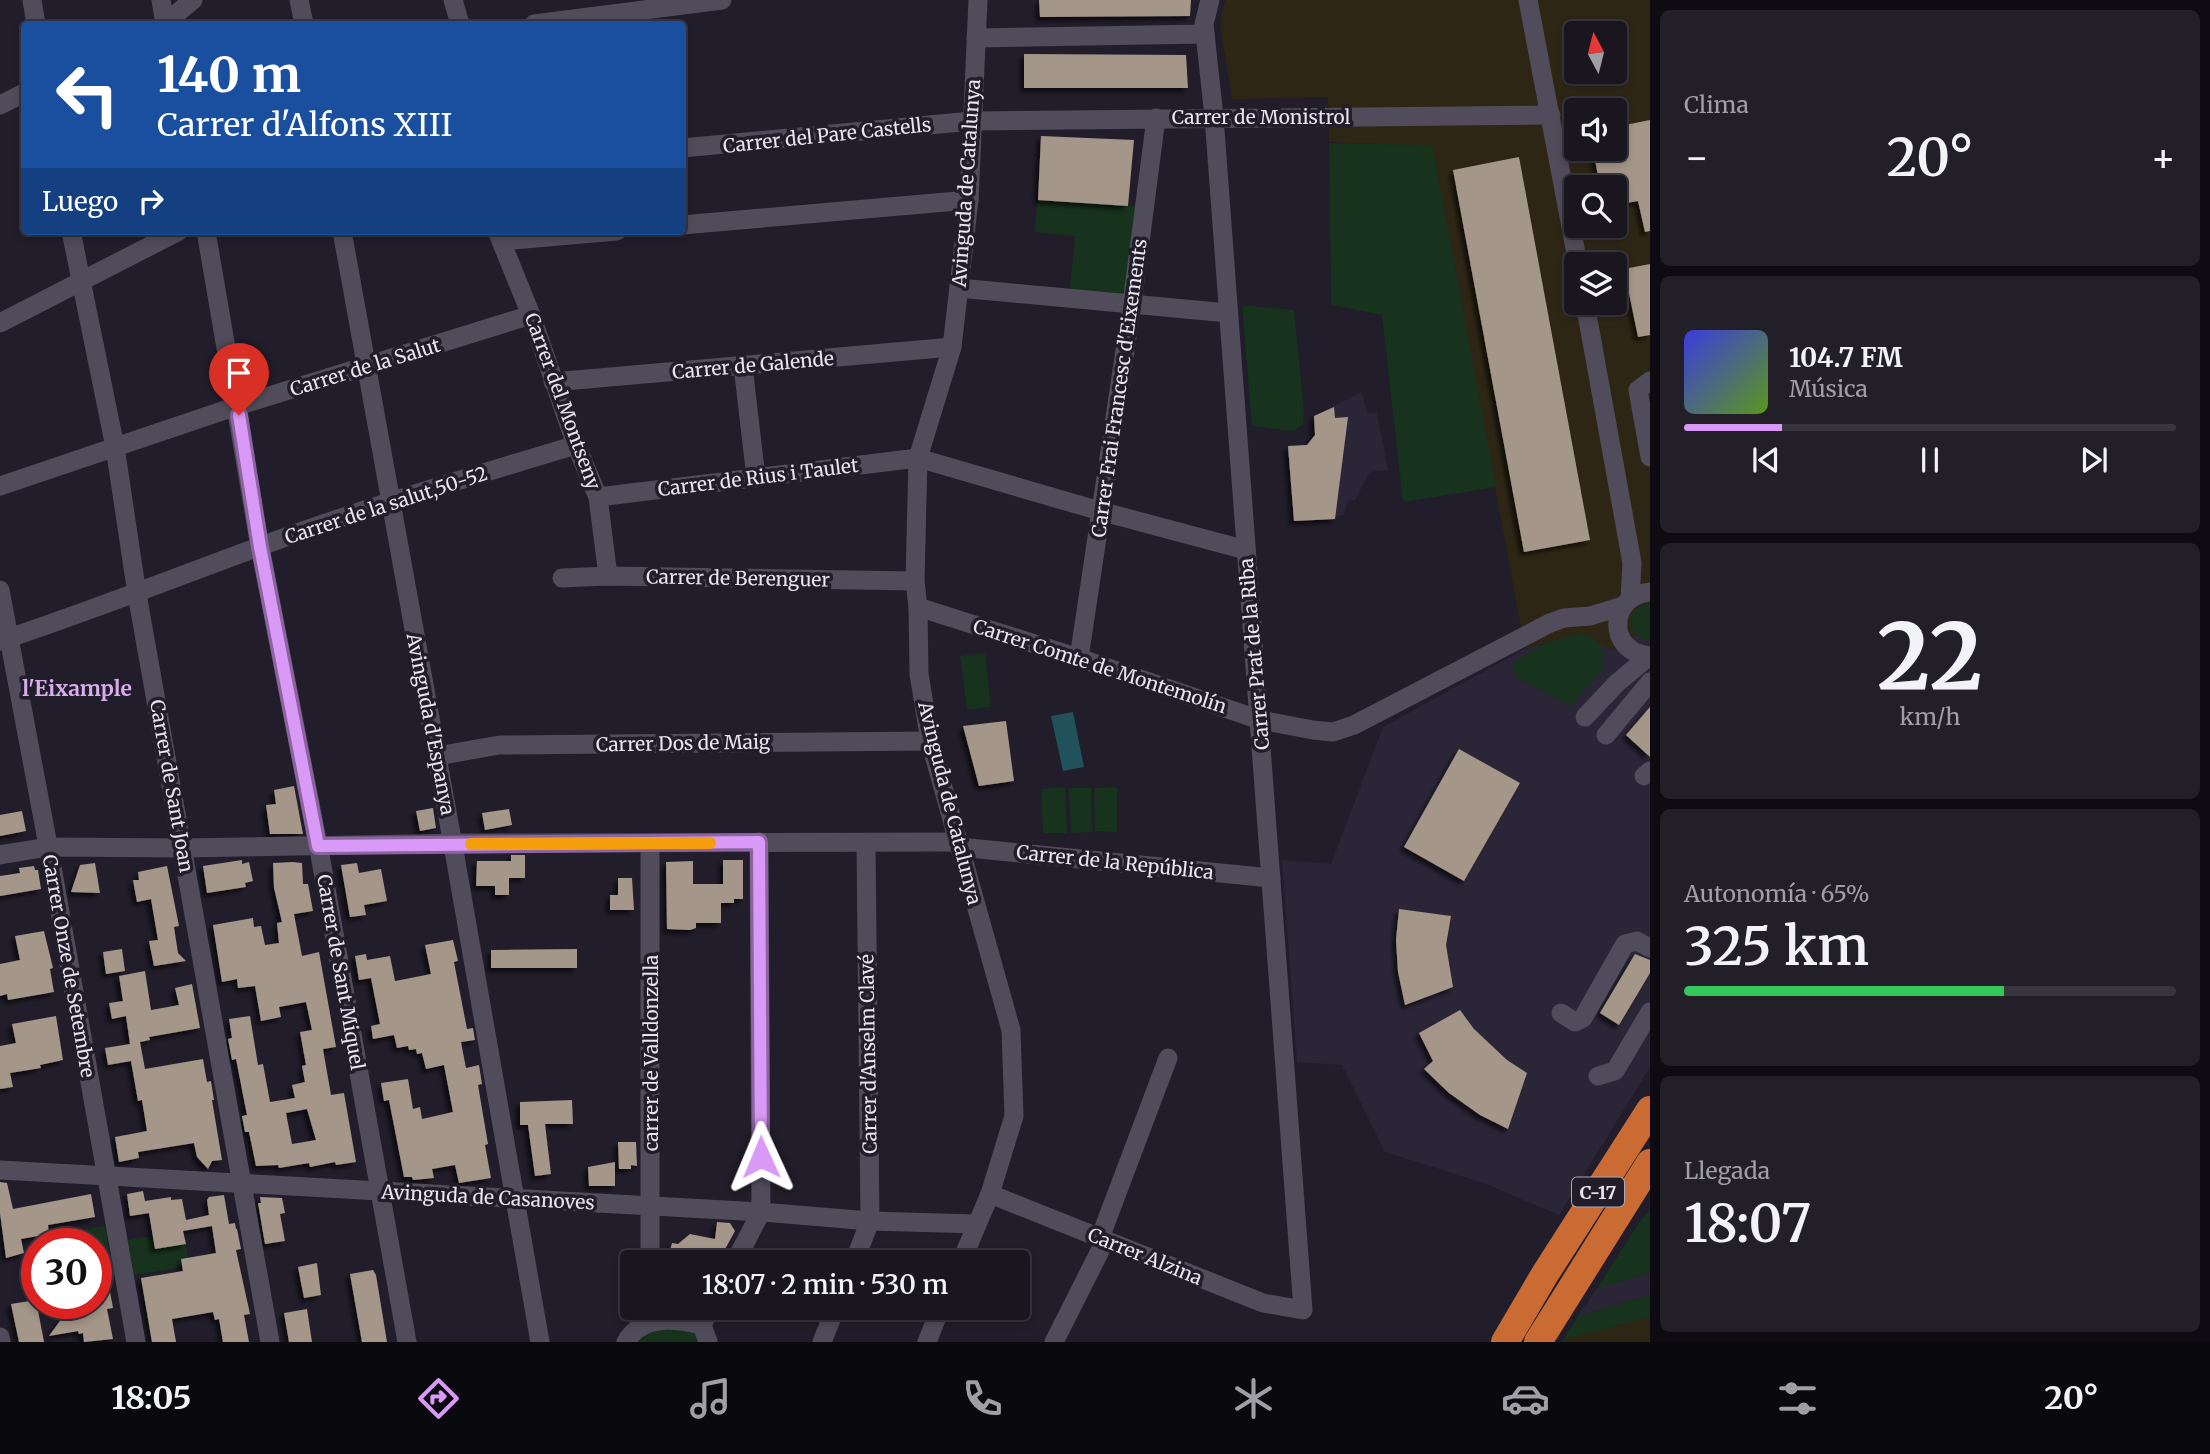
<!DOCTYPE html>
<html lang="es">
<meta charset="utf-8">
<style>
:root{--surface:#191620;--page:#221f29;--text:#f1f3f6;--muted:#9f9fa5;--line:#37353e;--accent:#d99af7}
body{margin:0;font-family:Merriweather,serif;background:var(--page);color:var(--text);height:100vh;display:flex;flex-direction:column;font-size:26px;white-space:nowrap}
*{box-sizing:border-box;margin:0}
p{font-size:23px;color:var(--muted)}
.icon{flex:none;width:38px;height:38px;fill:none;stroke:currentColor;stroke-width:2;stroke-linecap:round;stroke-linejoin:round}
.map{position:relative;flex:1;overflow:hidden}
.side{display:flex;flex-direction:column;gap:10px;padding:10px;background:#0e0c12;width:560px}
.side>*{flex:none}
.top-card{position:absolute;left:21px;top:21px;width:665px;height:214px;border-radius:7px;box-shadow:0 4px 10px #0003,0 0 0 2px var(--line);background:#1a4fa0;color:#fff;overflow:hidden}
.needle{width:46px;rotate:353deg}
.fabs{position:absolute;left:1564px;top:21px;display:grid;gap:14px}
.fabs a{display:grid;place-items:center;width:63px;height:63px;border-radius:7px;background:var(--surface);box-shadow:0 4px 10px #0003,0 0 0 2px var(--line);font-size:35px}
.speed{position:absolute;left:21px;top:1228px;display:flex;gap:14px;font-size:35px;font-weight:700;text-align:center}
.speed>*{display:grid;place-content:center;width:91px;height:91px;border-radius:50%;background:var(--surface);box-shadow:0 4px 10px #0003,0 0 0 2px var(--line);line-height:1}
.speed .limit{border:10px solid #d22;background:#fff;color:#111}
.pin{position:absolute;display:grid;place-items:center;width:60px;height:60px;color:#fff;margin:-72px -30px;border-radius:50% 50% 50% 0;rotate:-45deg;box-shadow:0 0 7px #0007}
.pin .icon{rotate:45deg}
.me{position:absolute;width:77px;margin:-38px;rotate:359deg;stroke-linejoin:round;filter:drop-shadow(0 0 5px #0008)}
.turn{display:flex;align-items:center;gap:24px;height:147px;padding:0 21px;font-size:32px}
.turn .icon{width:91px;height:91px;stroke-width:2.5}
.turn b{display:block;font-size:49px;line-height:60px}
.then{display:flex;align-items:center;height:66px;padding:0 21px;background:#0003;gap:14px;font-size:26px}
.big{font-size:52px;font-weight:600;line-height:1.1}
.side .tile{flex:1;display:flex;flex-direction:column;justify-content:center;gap:10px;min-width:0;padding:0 24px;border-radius:10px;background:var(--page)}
.side .dial{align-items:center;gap:0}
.dial b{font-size:91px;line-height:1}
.song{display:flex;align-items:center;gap:21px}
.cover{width:84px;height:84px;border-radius:10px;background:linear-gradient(135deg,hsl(240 70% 55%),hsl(90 70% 35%))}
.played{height:7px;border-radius:4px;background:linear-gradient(90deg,var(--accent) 20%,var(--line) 20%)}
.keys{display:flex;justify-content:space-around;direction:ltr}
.heat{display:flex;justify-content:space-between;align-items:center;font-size:38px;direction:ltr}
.charge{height:10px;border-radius:5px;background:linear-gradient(90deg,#34c759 65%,var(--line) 0)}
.trip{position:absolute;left:620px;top:1250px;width:410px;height:70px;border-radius:7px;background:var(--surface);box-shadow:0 4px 10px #0003,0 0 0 2px var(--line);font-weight:600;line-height:70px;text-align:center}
.tabs{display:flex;height:112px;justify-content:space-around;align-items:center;background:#0a090d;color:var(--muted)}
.tabs .icon{width:49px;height:49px}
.tabs .current{color:var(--accent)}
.tabs b{font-size:32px;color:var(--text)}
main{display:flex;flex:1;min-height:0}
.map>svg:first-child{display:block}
</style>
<main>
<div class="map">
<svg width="1650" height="1342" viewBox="0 0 1650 1342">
<defs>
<filter id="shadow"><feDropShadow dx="-4" dy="4" stdDeviation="2" flood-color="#0009"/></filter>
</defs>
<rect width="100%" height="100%" fill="#211d2a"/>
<g fill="#2b2538">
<path d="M1362,392l5,21h10l11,57 -18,2 -15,28 -7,1 -4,14 -8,1 -1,3 -41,2 -6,-75 19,-2 8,-9 -1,-19z"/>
<path d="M1650,627v440l-91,148 -75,-32 -99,-31 -43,-87 -45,-3 -15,-202 49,4 52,-137 142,-78 55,-16z"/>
<path d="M1650,1273v22l-72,21 19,-28z"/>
</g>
<g fill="#2e2615" fill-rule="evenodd">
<path d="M1225,0h425v627l-39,23 -31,-17 -55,16 -93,-503 -103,-4 -1,-45 -96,2 -12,-74zM1577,33h38v39h-38zM1577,110h38v39h-38zM1577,187h38v39h-38zM1577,264h38v39h-38z"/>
<path d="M1650,1317v25h-88l1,-2z"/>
</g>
<g fill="#17321d">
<path d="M1329,143l103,2 64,342 -93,15 -21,-187 -51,-10z"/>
<path d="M1038,200l107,7 -13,97 -63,-6 6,-62 -41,-4z"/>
<path d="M1242,305l52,5 10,101 -1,13 -9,7 -42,-5z"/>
<path d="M1645,604h5v38l-15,-7c-8,-13 -4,-25 10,-31z"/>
<path d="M1580,633c21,7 24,13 24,35l-34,38 -54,-29 -4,-14 34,-20z"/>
<path d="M985,653l6,54 -24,3 -7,-54z"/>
<path d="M1065,787l2,46h-24l-2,-44z"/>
<path d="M1117,787v45l-22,-1 -1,-43z"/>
<path d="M1069,788h22l1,44 -21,1z"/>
<path d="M1650,1210v63l-53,15 43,-67z"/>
<path d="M105,1226l9,54 -18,3v-39h-45l-2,-9z"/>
<path d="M153,1236l33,8 2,14 -7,1 1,8 -48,8 -6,-35z"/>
<path d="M1650,1295v22l-87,23 15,-24z"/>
<path d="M650,1321l52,4 1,17h-77z"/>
</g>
<path fill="#21515a" d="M1073,712l11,55 -21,4 -12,-55z"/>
<g fill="#a49688" fill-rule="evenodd" filter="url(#shadow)">
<path d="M1039,0h152l-1,16 -150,1z"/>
<path d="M1024,54l162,1 2,33h-164z"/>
<path d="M1650,120v111l-5,1 -7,-31 -23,4v-18h-15l-7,-38h22v-22z"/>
<path d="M1041,136l93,4 -6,66 -90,-6z"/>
<path d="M1519,157l71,383 -66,12 -71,-382z"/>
<path d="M1650,264v71l-12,2 -14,-68z"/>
<path d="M1334,407l1,11 13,-1 -13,102 -41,2 -6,-75 19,-1 8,-10 -1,-19z"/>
<path d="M1650,707v50l-24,-22z"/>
<path d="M1006,721l8,60 -35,5 -16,-60z"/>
<path d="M1459,749l61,34 -56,98 -60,-34z"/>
<path d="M294,786l9,48h-33l-4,-29 10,-1 -2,-14z"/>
<path d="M433,808l3,20 -16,3 -4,-20z"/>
<path d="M509,809l3,16 -27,5 -3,-17z"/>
<path d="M22,811l4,20 -26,5v-21z"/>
<path d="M511,855h14v23h-16v17h-14v-9h-19l1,-25h34z"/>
<path d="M242,860v4l7,-2 4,19 -8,2 1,4 -39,6 -4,-27z"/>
<path d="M723,860h20v39h-9v4h-13v20h-25v5l-6,2 -23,-1 -1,-67 27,-1v23h30z"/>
<path d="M293,862l9,1 1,21h5l5,27 -19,3 8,42 17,-4 17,95 -13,2 8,46 13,-2 12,69 -20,3 -1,-3 -25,5 -1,-4 -30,5 -1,-3 -22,1 -7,-34h-4l-3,-16 5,-1 -11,-56 -4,1 -4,-21 4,-1 -3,-19 21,-3 8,49 5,-1 7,38 25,-4 -3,-13 13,-3 -3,-16 4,-1 -6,-33 12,-2 -6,-28 -27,5 2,10 -20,4 -6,-35 -17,2 -1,-9 -15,3 -9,-57 40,-7 1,9 7,-1 4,19 14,-2 -2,-20 5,-1 -8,-34 -1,-25zM307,1109l9,31 -24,4 -6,-31z"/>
<path d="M95,863l5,30 -29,-1 9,-27z"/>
<path d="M357,863l2,10 22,-4 6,32 -23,4 2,10 -16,2 -9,-52z"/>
<path d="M34,866l1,4h3l3,19 -41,7v-20l20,-3 -1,-5z"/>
<path d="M167,866l12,60 -5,1 4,26 8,8 -32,5 -5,-25 9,-1 -7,-41 -14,3 -4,-22h6l-1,-8z"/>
<path d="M618,878h14l2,32h-24v-15h8z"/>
<path d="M1399,909l52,7 -5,29 7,42 -48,18 -7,-33 -2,-32z"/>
<path d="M44,931l9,37 -3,1 4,23 -46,8 -1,-6 -7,2v-32l20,-4 -5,-24z"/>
<path d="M453,940l5,21 -4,1 13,67 6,-1 2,12 -14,2 5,26 13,-3 3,19 -4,1 10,59 -3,1 6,33 -32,5 -4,-18 -23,4 2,9 -21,2 -1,-3h-8l-15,-77 -5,1 -3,-18 27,-4 5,30 7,-2 2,12 31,-7 -9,-47 -18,4 -4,-16 -5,1 -1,-5 -7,1 -1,-4 -11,2 -3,-13 -21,4 -2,-13 9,-2 -9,-46 -12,2 -4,-24 11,-2 1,6 23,-4 5,25 36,-7 -6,-29z"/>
<path d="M122,949l3,22 -19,3 -3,-22z"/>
<path d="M577,949v19h-86v-18z"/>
<path d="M1635,954l15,6v13l-31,52 -19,-12z"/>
<path d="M145,971l6,39 28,-5 -4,-17 17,-4 8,44 -51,9 1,3 -10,2 5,27 58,-10 4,23 4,-1 3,19h-2l10,60 -10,1 -4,8 -11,-12 -3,-14 -56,9 1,6 -20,4 -4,-25 32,-6 -5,-31 -4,1 -7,-40 -23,4 -3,-17 25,-4 -4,-28 -14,3 -3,-16 14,-2 -4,-25z"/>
<path d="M1460,1010l14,19 33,31 20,13 -19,56 -28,-14 -31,-22 -25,-24 9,-8 -14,-28z"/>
<path d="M56,1016l7,44 -23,5 1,3 -31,5 3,14 -13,2v-43l16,-3 -4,-19z"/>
<path d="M572,1100l1,24h-28l6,50 -16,2 -7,-51h-8v-23z"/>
<path d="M618,1142h18l1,24 -6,-1v4h-12z"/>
<path d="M615,1162v24h-26l-1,-19z"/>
<path d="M0,1182l7,1 6,26 78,-15 4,23 -47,8 1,9 -28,5 3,14 -18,5 -6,-45z"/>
<path d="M143,1191l2,10 26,-4v3l11,-1 4,21 23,-5 -2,-15 2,-3 15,-2 5,29 6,-1 1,6h1l4,20 -5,1 14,64 -6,1 5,27h-26l-4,-23 -4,1 -2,-8 -41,7 4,23h-24l-11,-64 42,-7 -2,-12 35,-6 -4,-27 -29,5 3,13 -31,5 -6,-36 -19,3 -3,-22z"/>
<path d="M260,1197l22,1 3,15 -5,1 5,27 -20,3 -7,-41h3z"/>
<path d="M717,1222l13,1 5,8 -17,31h-56l4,-13 4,1 2,-7 6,1 12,-10 25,5z"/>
<path d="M317,1263l4,32 -17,3 -6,-31z"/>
<path d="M373,1270l3,5 11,67h-25l-12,-68z"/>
<path d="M108,1281l5,27 -6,1 6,30 -29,3 -1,-9 -4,1 -1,-3 -29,5 16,-22 22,-4 -1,-6h10v-21z"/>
<path d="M36,1300l8,42h-25l-8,-38z"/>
<path d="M307,1309l5,33h-23l-5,-29z"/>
</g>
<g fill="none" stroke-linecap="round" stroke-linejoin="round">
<g stroke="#504c5b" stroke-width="19">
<path d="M32,0l4,24"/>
<path d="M161,0l4,24"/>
<path d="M299,0l5,24"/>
<path d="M453,0l7,24"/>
<path d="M1528,0l50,264"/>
<path d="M164,24l29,-24"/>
<path d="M534,24l188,-24"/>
<path d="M976,38l229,-4"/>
<path d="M0,105l24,-12"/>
<path d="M682,148l290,-27 579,-6"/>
<path d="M682,225l287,-25"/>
<path d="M71,231l44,216 22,147 133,748"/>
<path d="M206,231l54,316 60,308 87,487"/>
<path d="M342,231l111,614 87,497"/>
<path d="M497,231l34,84 45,130 22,52 10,79"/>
<path d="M502,241l115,-10"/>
<path d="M959,288l269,25"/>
<path d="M1585,303l47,260 -2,36"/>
<path d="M0,323l179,-92"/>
<path d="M743,366l13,112"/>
<path d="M1650,381l-12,9 12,67"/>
<path d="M553,382l399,-35"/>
<path d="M0,486l237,-80 294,-91"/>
<path d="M598,497l320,-39 182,53 146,39"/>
<path d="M562,578l46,-2 307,5"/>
<path d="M0,590l50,266 86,486"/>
<path d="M1650,592c-43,4 -43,61 0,64"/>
<path d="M918,607l161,51 181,62 53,10 20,2 21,-7 196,-102 14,-5 26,-2 33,-10"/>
<path d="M0,641c88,-29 174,-63 261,-95 103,-38 209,-69 315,-101"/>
<path d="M1079,658l53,-354 24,-186"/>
<path d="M1585,717l32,-34 31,-26"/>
<path d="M1606,735l44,-53"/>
<path d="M437,756l62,-11 431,-4"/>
<path d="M1644,776l6,-5"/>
<path d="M650,844v418"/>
<path d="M959,847l312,31"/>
<path d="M0,855l48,-8 136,1 284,-5 490,-1"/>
<path d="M1561,1013l14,9 8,-4 42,-74 12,-3 13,7"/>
<path d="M1598,1076l17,-5 35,-59"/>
<path d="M0,1170l761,42 109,9 107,3"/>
<path d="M990,1194l273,109 40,7 -89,-1193 -10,-93 6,-24"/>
<path d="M1100,1238l68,-180"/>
<path d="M735,1262l26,-50 -2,-370"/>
<path d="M854,1262l16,-41 -4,-378"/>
<path d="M961,1262l29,-68 24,-78 -3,-86 -81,-289 -11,-67 -1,-67 -3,-26 3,-123 34,-111 17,-147 9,-200"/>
<path d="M702,1325l9,-18"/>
<path d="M0,1337l1,5"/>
<path d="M626,1342c16,-28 49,-23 76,-17l6,17"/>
<path d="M822,1342l14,-35"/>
<path d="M927,1342l14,-35"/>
<path d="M1054,1342l51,-101"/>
</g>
<g stroke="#c96b33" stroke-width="28">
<path d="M1505,1342l40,-68 105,-164"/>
<path d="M1538,1342l112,-179"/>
</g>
</g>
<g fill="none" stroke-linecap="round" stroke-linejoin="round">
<g stroke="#8d64a1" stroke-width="18">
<path id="route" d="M239,415l21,132 58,299 441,-4 2,315"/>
</g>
<use href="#route" stroke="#d99af7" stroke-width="12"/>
<path stroke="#f59e0b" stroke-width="12" d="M471,844l239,-1"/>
</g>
<g text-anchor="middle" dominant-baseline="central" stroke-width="7" stroke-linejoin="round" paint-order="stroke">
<rect fill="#211d2a" stroke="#aca9b3" stroke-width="2" x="1572" y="1177.5" width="52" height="29" rx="5"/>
<g font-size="18" font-weight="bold" fill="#e8e5ee">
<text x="1598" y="1192">C-17</text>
</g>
<g font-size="19" fill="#e8e5ee" stroke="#211d2a">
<text x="1261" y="117">Carrer de Monistrol</text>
<text transform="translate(827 135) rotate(-6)">Carrer del Pare Castells</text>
<text transform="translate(966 183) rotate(-86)">Avinguda de Catalunya</text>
<text transform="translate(753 365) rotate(-5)">Carrer de Galende</text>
<text transform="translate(365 367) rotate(-17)">Carrer de la Salut</text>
<text transform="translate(1119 388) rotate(-82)">Carrer Frai Francesc d'Eixements</text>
<text transform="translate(563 401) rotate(70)">Carrer del Montseny</text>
<text transform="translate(758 477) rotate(-7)">Carrer de Rius i Taulet</text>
<text transform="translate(386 505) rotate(-18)">Carrer de la salut,50-52</text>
<text transform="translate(738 578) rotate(1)">Carrer de Berenguer</text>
<text transform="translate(1254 654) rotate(-95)">Carrer Prat de la Riba</text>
<text transform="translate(1100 666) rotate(18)">Carrer Comte de Montemolín</text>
<text transform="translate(431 724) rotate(79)">Avinguda d'Espanya</text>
<text transform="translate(683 743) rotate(-1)">Carrer Dos de Maig</text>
<text transform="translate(172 786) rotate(80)">Carrer de Sant Joan</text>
<text transform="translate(950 803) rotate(76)">Avinguda de Catalunya</text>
<text transform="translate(1115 862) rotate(6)">Carrer de la República</text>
<text transform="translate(69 966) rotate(80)">Carrer Onze de Setembre</text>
<text transform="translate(341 972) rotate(80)">Carrer de Sant Miquel</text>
<text transform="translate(651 1053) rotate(-90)">carrer de Valldonzella</text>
<text transform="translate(868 1054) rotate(-91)">Carrer d'Anselm Clavé</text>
<text transform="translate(488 1197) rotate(3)">Avinguda de Casanoves</text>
<text transform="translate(1145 1256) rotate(22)">Carrer Alzina</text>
</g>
<g font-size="21" font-weight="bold" fill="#d8aced" stroke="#211d2a">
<text x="77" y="688">l'Eixample</text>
</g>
</g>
</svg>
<div class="fabs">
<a><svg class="needle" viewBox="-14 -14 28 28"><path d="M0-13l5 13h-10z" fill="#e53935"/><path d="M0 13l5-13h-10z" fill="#9f9fa5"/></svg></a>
<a><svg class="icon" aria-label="sound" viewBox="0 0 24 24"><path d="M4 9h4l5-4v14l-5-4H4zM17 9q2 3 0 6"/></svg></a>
<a><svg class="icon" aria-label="search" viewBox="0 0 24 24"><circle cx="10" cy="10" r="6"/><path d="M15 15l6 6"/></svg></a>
<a><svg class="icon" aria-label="layers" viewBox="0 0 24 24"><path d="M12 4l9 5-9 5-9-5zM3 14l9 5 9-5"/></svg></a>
</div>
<div class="speed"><div class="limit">30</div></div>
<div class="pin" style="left:239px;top:415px;background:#d93025"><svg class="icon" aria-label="arrive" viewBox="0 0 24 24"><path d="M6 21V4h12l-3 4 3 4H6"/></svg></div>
<svg class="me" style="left:761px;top:1157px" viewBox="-20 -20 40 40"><path d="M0-17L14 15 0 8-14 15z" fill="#d99af7" stroke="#fff" stroke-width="4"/></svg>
<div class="trip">18:07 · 2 min · 530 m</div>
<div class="top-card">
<div class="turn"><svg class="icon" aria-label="left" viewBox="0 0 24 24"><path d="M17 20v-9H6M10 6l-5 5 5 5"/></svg><div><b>140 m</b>Carrer d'Alfons XIII</div></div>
<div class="then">Luego<svg class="icon" aria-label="right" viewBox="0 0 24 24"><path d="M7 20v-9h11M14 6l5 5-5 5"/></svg></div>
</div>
</div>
<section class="side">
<div class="tile"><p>Clima</p>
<div class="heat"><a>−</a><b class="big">20°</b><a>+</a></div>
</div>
<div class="tile">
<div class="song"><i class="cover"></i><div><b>104.7 FM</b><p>Música</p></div></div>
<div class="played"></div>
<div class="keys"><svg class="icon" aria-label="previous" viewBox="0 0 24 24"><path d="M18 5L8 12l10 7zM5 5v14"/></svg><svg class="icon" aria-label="pause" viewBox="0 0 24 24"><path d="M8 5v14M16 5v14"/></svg><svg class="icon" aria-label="next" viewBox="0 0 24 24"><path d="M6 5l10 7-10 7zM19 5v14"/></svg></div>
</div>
<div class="tile dial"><b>22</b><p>km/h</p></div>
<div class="tile"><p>Autonomía · 65%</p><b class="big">325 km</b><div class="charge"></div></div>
<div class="tile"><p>Llegada</p><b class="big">18:07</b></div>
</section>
</main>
<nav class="tabs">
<b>18:05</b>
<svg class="icon current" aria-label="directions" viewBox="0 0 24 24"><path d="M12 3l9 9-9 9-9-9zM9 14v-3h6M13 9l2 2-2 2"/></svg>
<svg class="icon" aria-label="music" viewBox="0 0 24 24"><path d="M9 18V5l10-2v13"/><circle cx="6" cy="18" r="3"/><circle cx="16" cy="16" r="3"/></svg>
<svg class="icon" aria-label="phone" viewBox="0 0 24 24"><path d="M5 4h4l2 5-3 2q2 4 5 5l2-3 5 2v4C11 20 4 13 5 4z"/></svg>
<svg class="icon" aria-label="climate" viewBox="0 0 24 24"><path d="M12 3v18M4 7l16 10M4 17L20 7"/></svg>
<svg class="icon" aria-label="car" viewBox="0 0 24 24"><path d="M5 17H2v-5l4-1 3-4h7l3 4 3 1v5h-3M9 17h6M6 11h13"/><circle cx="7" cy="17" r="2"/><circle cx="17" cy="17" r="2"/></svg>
<svg class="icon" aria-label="filters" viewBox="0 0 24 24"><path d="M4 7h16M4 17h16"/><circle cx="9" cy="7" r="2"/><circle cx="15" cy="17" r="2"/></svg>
<b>20°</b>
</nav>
